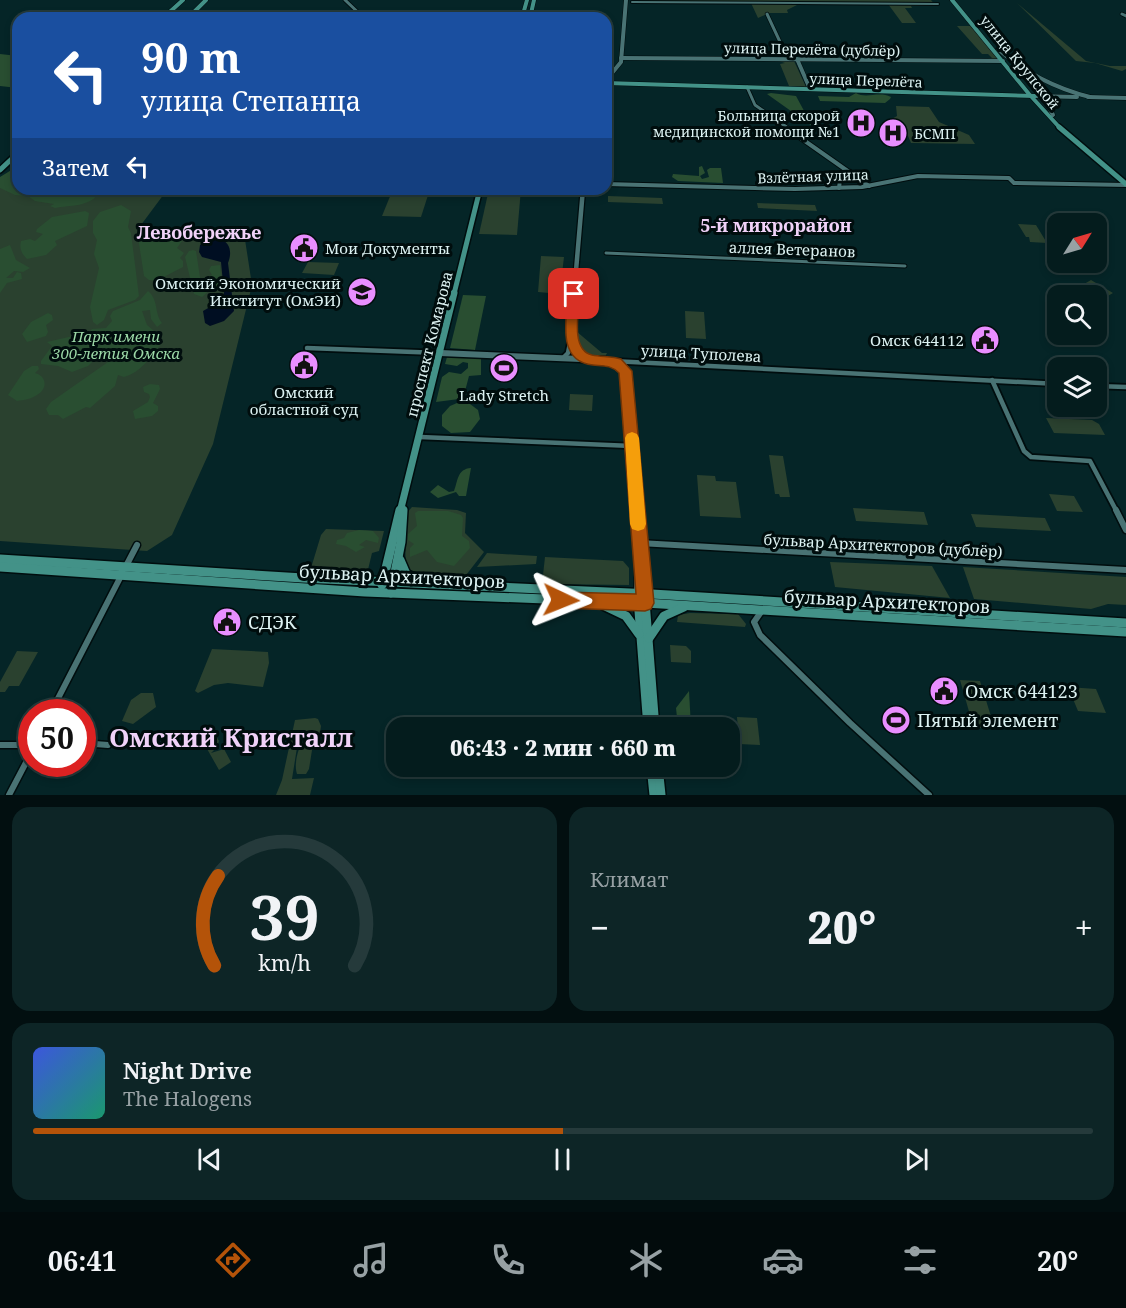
<!DOCTYPE html>
<html lang="ru">
<meta charset="utf-8">
<style>
:root{--surface:#041c1d;--page:#0d2526;--text:#f1f3f6;--muted:#97a1a4;--line:#253a3b;--accent:#b45309}
body{margin:0;font-family:"Noto Serif",serif;background:var(--page);color:var(--text);height:100vh;display:flex;flex-direction:column;font-size:22px;white-space:nowrap}
*{box-sizing:border-box;margin:0}
p{font-size:20px;color:var(--muted)}
.icon{flex:none;width:33px;height:33px;fill:none;stroke:currentColor;stroke-width:2;stroke-linecap:round;stroke-linejoin:round}
.map{position:relative;height:795px;overflow:hidden}
.sheet{display:flex;flex-direction:column;gap:12px;padding:12px;background:#020f10;flex:1}
.sheet>*{flex:none}
.banner{position:absolute;left:12px;top:12px;width:600px;height:183px;border-radius:18px;box-shadow:0 3px 9px #0003,0 0 0 2px var(--line);background:#1a4fa0;color:#fff;overflow:hidden}
.needle{width:39px;rotate:53deg}
.buttons{position:absolute;left:1047px;top:213px;display:grid;gap:12px}
.buttons a{display:grid;place-items:center;width:60px;height:60px;border-radius:12px;background:var(--surface);box-shadow:0 3px 9px #0003,0 0 0 2px var(--line);font-size:30px}
.speed{position:absolute;left:18px;top:699px;display:flex;gap:12px;font-size:30px;font-weight:700;text-align:center}
.speed>*{display:grid;place-content:center;width:78px;height:78px;border-radius:50%;background:var(--surface);box-shadow:0 3px 9px #0003,0 0 0 2px var(--line);line-height:1}
.speed .limit{border:9px solid #d22;background:#fff;color:#111}
.pin{position:absolute;display:grid;place-items:center;width:51px;height:51px;color:#fff;margin:-26px;border-radius:12px;box-shadow:0 3px 9px #0006}
.me{position:absolute;width:66px;margin:-33px;rotate:92deg;stroke-linejoin:round;filter:drop-shadow(0 0 4px #0008)}
.turn{display:flex;align-items:center;gap:21px;height:126px;padding:0 30px;font-size:27px}
.turn .icon{width:78px;height:78px;stroke-width:2.5}
.turn b{display:block;font-size:42px;line-height:51px}
.then{display:flex;align-items:center;height:57px;padding:0 30px;background:#0003;gap:12px;font-size:22px}
.big{font-size:45px;font-weight:800;line-height:1.1}
.sheet .widget{flex:1;display:flex;flex-direction:column;justify-content:center;gap:9px;min-width:0;padding:0 21px;border-radius:18px;background:var(--page)}
.sheet .dial{align-items:center;gap:0}
.dial svg{height:156px;overflow:visible;fill:none;stroke:var(--line);stroke-width:7;stroke-linecap:round;text-anchor:middle}
.dial text{fill:var(--text);stroke:none}
.song{display:flex;align-items:center;gap:18px}
.cover{width:72px;height:72px;border-radius:9px;background:linear-gradient(135deg,hsl(230 70% 55%),hsl(160 70% 35%))}
.played{height:6px;border-radius:3px;background:linear-gradient(90deg,var(--accent) 50%,var(--line) 50%)}
.keys{display:flex;justify-content:space-around;direction:ltr}
.heat{display:flex;justify-content:space-between;align-items:center;font-size:33px;direction:ltr}
.sheet .tiles{flex:1;display:grid;gap:12px;grid-template-columns:1fr 1fr}
.widget:last-child{grid-column:span 2}
.trip{position:absolute;left:386px;top:717px;width:354px;height:60px;border-radius:18px;background:var(--surface);box-shadow:0 3px 9px #0003,0 0 0 2px var(--line);font-weight:800;line-height:60px;text-align:center}
.tabs{display:flex;height:96px;justify-content:space-around;align-items:center;background:#020b0c;color:var(--muted)}
.tabs .icon{width:42px;height:42px}
.tabs .current{color:var(--accent)}
.tabs b{font-size:27px;color:var(--text)}
.map>svg:first-child{display:block}
</style>
<div class="map">
<svg width="1126" height="795" viewBox="0 0 1126 795">
<rect width="100%" height="100%" fill="#052527"/>
<g fill="#2a412f">
<path d="M633,0h298l5,6h-25l1,2h-7l11,15h-14l-14,-19 -91,1 -10,5 1,3h-19l-11,5 -7,-15 -118,1z"/>
<path d="M1017,3l69,58 24,5h16v3l-4,2 -27,-8 -19,-2z"/>
<path d="M957,26h15l27,33h-11l4,-1 -4,-4h-6z"/>
<path d="M779,61h15l12,26 -17,-1 -9,-22 5,-1z"/>
<path d="M896,106l33,1 10,15 30,13 6,9 -64,-1 -3,-7 -25,-12 14,-8z"/>
<path d="M0,187l18,2h144l2,5 -26,35 106,4 8,52 -39,159 -41,91 -25,16 -147,-10z"/>
<path d="M393,189h37l-9,28 -39,-1z"/>
<path d="M489,189h32l-4,46 -38,-1z"/>
<path d="M608,196l54,2 1,6 -55,-2z"/>
<path d="M757,203l58,2 2,6 -59,-3z"/>
<path d="M1018,224l18,1 11,18 -17,-1 -1,-5h-3z"/>
<path d="M541,256l23,1 -3,25 -11,-1 -1,12 -11,-1z"/>
<path d="M308,262l31,1 -5,12 -32,-2z"/>
<path d="M578,277l-2,54 26,22h5l-2,4 -19,-2c-19,-11 -13,-59 -8,-78z"/>
<path d="M1091,280l22,13 -12,7 -5,-4 -17,-9z"/>
<path d="M685,311l19,1 2,27 -20,-1z"/>
<path d="M570,394l23,1 -1,16 -23,-1z"/>
<path d="M1046,418l46,2 7,4 6,11 -51,-2z"/>
<path d="M769,455l14,1 7,41h-10l-1,-3h-4z"/>
<path d="M697,475l18,1 1,5 20,1 5,36 -41,-2z"/>
<path d="M1049,494l25,2 9,16 -26,-1z"/>
<path d="M412,507l45,3 9,3 -1,20 19,19 -21,27c-68,-2 -57,-2 -57,-65z"/>
<path d="M853,508l71,4 4,13 -72,-4z"/>
<path d="M971,514l74,4 6,13 -75,-4z"/>
<path d="M326,529l58,2 -5,20 -7,2 -6,25 -50,-2 -5,-8 10,-33z"/>
<path d="M487,553l50,3 -1,8 -59,3z"/>
<path d="M545,557l78,4 6,7v17l-87,-1z"/>
<path d="M830,562l102,4 18,32 -115,-11z"/>
<path d="M963,567l163,10v28l-18,-1 -17,5 -117,-10z"/>
<path d="M690,613l48,1 8,10 -1,3 -68,-5 1,-7z"/>
<path d="M670,645l16,1 5,5v12l-20,-1z"/>
<path d="M212,649l56,3 1,11 -6,24 -35,-4 -14,2 -16,8 -3,-2z"/>
<path d="M17,651l21,1 -19,34h-10l-4,6h-5v-10z"/>
<path d="M960,680l20,1 14,45 -20,3z"/>
<path d="M1068,687l28,2 10,24 -28,-2z"/>
<path d="M141,693h12l3,14 -23,17 -11,-3 9,-21z"/>
<path d="M737,717l20,1 3,27 -21,-1z"/>
<path d="M315,718l3,1 3,7 -1,7 -21,2 -7,44 22,-1 -4,17h-34l6,-15 13,-60z"/>
<path d="M213,730l6,11 -2,6 -6,6 13,-4 7,13 -12,8 -17,-30z"/>
<path d="M303,742l7,-1 3,3 -4,25 -3,5h-9c-3,-8 0,-25 6,-32z"/>
</g>
<g fill="#294e31">
<path d="M0,54l18,2v32l-18,-2z"/>
<path d="M771,93l25,3 13,24 13,6h-10l-45,-32z"/>
<path d="M856,93c10,6 23,-2 35,4l-1,2 -5,4 -65,-2 -2,-5 31,1z"/>
<path d="M18,166v23h81l-3,2 3,2c-9,14 -29,12 -44,15l-5,-2 4,-2 -19,-3 -7,-5 -13,-1 -15,-7v-11z"/>
<path d="M702,166l3,7 -5,3 2,3 7,-2 -2,-7 3,-2h11l2,15 -45,-2 -6,-4 1,-3 26,2v-9z"/>
<path d="M121,205l10,6 -3,16 3,6 8,63 -4,4 -27,10 -4,10 -7,5 -4,-3 -3,-15 9,-39 -5,-14 3,-14 -4,-7v-12l7,-9z"/>
<path d="M85,211l4,2 -2,13 -32,15 2,4 -11,10 -19,4c-5,-5 -8,-10 -6,-18l9,-2 5,2 8,-7 -7,-2 1,-3 15,-12z"/>
<path d="M153,233l24,1 5,7 -5,7 7,5 -4,5 3,3v6l-27,14 -7,-1 -5,-4 -6,-39z"/>
<path d="M10,245l6,15 14,8 -7,4 -9,-1 -8,7h7l4,-6 4,1 1,6 -15,4 -7,10v-44z"/>
<path d="M193,250l3,1 6,39h4l2,-13 4,-2 -3,-5 2,-4 9,-1 2,21 -11,3 -9,8 -8,-3 -9,-37 4,-6z"/>
<path d="M148,291c11,9 6,22 14,32l-5,4 -6,-8 -1,-9 -8,1 5,14 13,11 1,8c-10,13 -21,29 -37,33l-6,-2 -3,11 -25,22 -4,-1 -23,12 -5,-4h-9l-3,-6 5,-7 57,-40 -13,-3 -7,7 -16,6 -14,-6 -17,-2v-3l11,-15 -5,-4 26,-6 10,2 9,-9 14,-1 6,-7 -2,-5 3,-5 27,-11z"/>
<path d="M463,295l23,1 -11,54 -25,-2z"/>
<path d="M48,313l4,2 1,5 -7,5 2,7 -2,4 -19,6 -5,-8 9,-12z"/>
<path d="M447,357l34,1v17l-12,1 -5,19 -5,4 -23,3 6,-25 7,-5 12,2 7,-6v-5l-5,-1 -6,4 -12,-2z"/>
<path d="M32,366h6l1,3 -4,4c12,3 13,16 2,22 -6,4 -13,5 -20,6l-9,-6 16,-24z"/>
<path d="M150,384l9,1 1,4 -7,14 5,3v5l-6,5 -17,3 -2,-8 15,-9 2,-5 -1,-3 -5,-2 -1,-5z"/>
<path d="M457,403l13,1 8,6 2,9 -10,13 -19,1 -9,-7v-11l8,-9z"/>
<path d="M471,468l-5,28h-7l-3,-4 -18,6 -8,-6 8,-7 11,7 5,-1c4,-10 3,-22 17,-23z"/>
<path d="M418,511h30l13,4 2,3 -1,18 7,5 1,7 -16,18 -17,-4 -10,-12 -17,7v-9l4,-4 -6,-4v-6l9,-8 -2,-13z"/>
<path d="M359,530l14,1 6,7 -1,5 -12,-3 -7,5 6,2 -9,5 -10,-6 -10,-2 1,-4 7,-2 3,-5z"/>
<path d="M689,691l2,36h-13l-2,-19z"/>
</g>
<path fill="#000e22" d="M219,239c12,3 13,14 9,24l6,48 -10,10 -14,5 -5,-3 -2,-12 19,-11 2,-7 -3,-31 -19,-5 -3,-5 1,-7 6,-4z"/>
<g fill="none" stroke-linecap="round" stroke-linejoin="round">
<g stroke="#000d0e" stroke-width="4">
<path id="pedestrian-far1" d="M632,2l306,2"/>
</g>
<g stroke="#000d0e" stroke-width="5">
<path id="pedestrian" d="M606,253l299,13"/>
</g>
<g stroke="#000d0e" stroke-width="4.5">
<g id="minor-far3">
<path d="M345,0l19,18"/>
<path d="M193,13l155,5"/>
<path d="M767,14l21,45"/>
<path d="M1122,14l4,2"/>
<path d="M747,87l8,18 33,23"/>
</g>
</g>
<g stroke="#000d0e" stroke-width="6">
<g id="minor-far2">
<path d="M785,127l84,59"/>
<path d="M606,184l189,5 67,-2 56,-11 91,2 5,5 112,2"/>
<path d="M839,188l1,-8 10,-8"/>
</g>
</g>
<g stroke="#000d0e" stroke-width="8">
<g id="minor-far1">
<path d="M307,348l133,5"/>
<path d="M564,357l4,-4 3,-15"/>
<path d="M612,361l446,23"/>
<path d="M992,380l32,71 7,6 59,4 27,51"/>
<path d="M1096,386l30,1"/>
<path d="M420,437l212,9"/>
</g>
</g>
<g stroke="#000d0e" stroke-width="9">
<g id="minor">
<path d="M1116,510l10,20"/>
<path d="M639,543l487,27"/>
<path d="M126,566l11,-21"/>
<path d="M761,612l-7,10 6,13 90,88 79,72"/>
<path d="M51,712l70,-136"/>
<path d="M82,743l26,2"/>
<path d="M0,745h32"/>
<path d="M9,795l23,-44"/>
</g>
</g>
<g stroke="#000d0e" stroke-width="5">
<g id="tertiary-far3">
<path d="M998,49c25,23 59,40 92,48"/>
<path d="M621,58l382,3"/>
<path d="M797,59l13,30"/>
<path d="M1035,96l42,1"/>
<path d="M1088,97l38,1"/>
<path d="M1053,115l-6,-12 8,-5"/>
<path d="M606,128l2,-50 13,-16 5,-62"/>
</g>
</g>
<g stroke="#000d0e" stroke-width="7">
<path id="tertiary-far2" d="M574,294l9,-105"/>
</g>
<g stroke="#000d0e" stroke-width="9">
<g id="tertiary-far1">
<path d="M574,293l-3,38 3,16 10,11"/>
<path d="M440,353l165,7c21,7 21,8 23,30l9,122"/>
</g>
</g>
<g stroke="#000d0e" stroke-width="10">
<g id="tertiary">
<path d="M637,510l8,83"/>
<path d="M638,593l1,-30"/>
</g>
</g>
<g stroke="#000d0e" stroke-width="5">
<g id="secondary-far3">
<path d="M952,0l77,94 31,34"/>
<path d="M163,18l20,-18"/>
<path d="M188,18l18,-18"/>
<path d="M522,18l5,-18"/>
<path d="M530,18l4,-18"/>
<path d="M606,83l429,13"/>
</g>
</g>
<g stroke="#000d0e" stroke-width="8">
<g id="secondary-far2">
<path d="M1059,127l67,57"/>
<path d="M0,170l18,-17"/>
<path d="M454,294l26,-105"/>
</g>
</g>
<g stroke="#000d0e" stroke-width="10">
<path id="secondary-far1" d="M400,512l54,-219"/>
</g>
<g stroke="#000d0e" stroke-width="12">
<g id="secondary">
<path d="M0,559l303,19 349,16 474,29"/>
<path d="M400,560l6,14 14,7"/>
<path d="M0,567l365,25 280,11 481,29"/>
<path d="M382,585l18,-75"/>
<path d="M391,593l10,-51 2,-32"/>
<path d="M638,598l10,130"/>
<path d="M645,601l10,127"/>
<path d="M603,605l23,11 13,18"/>
<path d="M649,638l15,-22 20,-9"/>
<path d="M651,766l3,29"/>
<path d="M658,766l3,29"/>
</g>
</g>
<use href="#pedestrian-far1" stroke="#497374" stroke-width="2"/>
<use href="#pedestrian" stroke="#497374" stroke-width="3"/>
<use href="#minor-far3" stroke="#497374" stroke-width="3"/>
<use href="#minor-far2" stroke="#497374" stroke-width="4"/>
<use href="#minor-far1" stroke="#497374" stroke-width="4.5"/>
<use href="#minor" stroke="#497374" stroke-width="6"/>
<use href="#tertiary-far3" stroke="#497374" stroke-width="4"/>
<use href="#tertiary-far2" stroke="#497374" stroke-width="4.5"/>
<use href="#tertiary-far1" stroke="#497374" stroke-width="6"/>
<use href="#tertiary" stroke="#497374" stroke-width="8"/>
<use href="#secondary-far3" stroke="#439288" stroke-width="4"/>
<use href="#secondary-far2" stroke="#439288" stroke-width="5"/>
<use href="#secondary-far1" stroke="#439288" stroke-width="7"/>
<use href="#secondary" stroke="#439288" stroke-width="9"/>
</g>
<path fill="#b45309" stroke="#753606" stroke-width="1.5" d="M574,290l6,4c-1,17 -10,56 12,61 10,2 20,1 29,4l11,12 22,232 -3,6 -6,2 -84,-3 -6,-2 -2,-6 2,-6 6,-2 75,2 -17,-221c-8,-8 -15,-7 -26,-8 -36,-3 -27,-45 -25,-71z"/>
<path fill="#f59e0b" d="M632,432l5,2 2,4 7,86 -2,5 -6,2 -6,-2 -2,-5 -5,-86 2,-4z"/>
<defs>
<g id="hospital-disc" transform="scale(1.5)"><circle r="9.5" fill="#e98eff" stroke="#000d0d"/><path d="M-5-5h3v3.5h4V-5h3V5h-3V1.5h-4V5h-3Z" fill="#111"/></g>
<g id="civic-disc" transform="scale(1.5)"><circle r="9.5" fill="#e98eff" stroke="#000d0d"/><path d="M-.6-6.5H3V-4.5H.6V-3L4-1V1h2V6H-6V1h2V-1L-.6-3ZM-1.2 2.5V6h2.4V2.5Z" fill="#111"/></g>
<g id="university-disc" transform="scale(1.5)"><circle r="9.5" fill="#e98eff" stroke="#000d0d"/><path d="M0-5L7-2L0 1L-7-2ZM-4 1L0 2.5L4 1V4Q0 6-4 4Z" fill="#111"/></g>
<g id="stadium-disc" transform="scale(1.5)"><circle r="9.5" fill="#e98eff" stroke="#000d0d"/><path d="M0-5a6.5 5 0 1 0 0 10a6.5 5 0 1 0 0-10ZM-3.5-1.8h7v3.6h-7Z" fill="#111"/></g>
</defs>
<g fill-rule="evenodd">
<use href="#hospital-disc" x="861" y="123"/>
<use href="#hospital-disc" x="893" y="133"/>
<use href="#civic-disc" x="304" y="248"/>
<use href="#university-disc" x="362" y="292"/>
<use href="#civic-disc" x="985" y="340"/>
<use href="#civic-disc" x="304" y="365"/>
<use href="#stadium-disc" x="504" y="368"/>
<use href="#civic-disc" x="227" y="622"/>
<use href="#civic-disc" x="944" y="691"/>
<use href="#stadium-disc" x="896" y="720"/>
</g>
<g text-anchor="middle" dominant-baseline="central" stroke-width="6" stroke-linejoin="round" paint-order="stroke">
<g font-size="14" fill="#dcf2f2" stroke="#000d0d">
<text transform="translate(812 49) rotate(1)">улица Перелёта (дублёр)</text>
<text transform="translate(1020 62) rotate(51)">улица Крупской</text>
<text transform="translate(866 80) rotate(2)">улица Перелёта</text>
<text transform="translate(813 176) rotate(-2)">Взлётная улица</text>
</g>
<g font-size="14" fill="#dcf2f2" stroke="#000d0d" text-anchor="end">
<text x="840" y="115">Больница скорой<tspan x="840" dy="16">медицинской помощи №1</tspan></text>
<text x="914" y="133" text-anchor="start">БСМП</text>
</g>
<g font-size="15" fill="#dcf2f2" stroke="#000d0d" text-anchor="end">
<text x="325" y="248" text-anchor="start">Мои Документы</text>
<text x="341" y="283">Омский Экономический<tspan x="341" dy="17">Институт (ОмЭИ)</tspan></text>
<text x="964" y="340">Омск 644112</text>
<text x="304" y="392" text-anchor="middle">Омский<tspan x="304" dy="17">областной суд</tspan></text>
<text x="504" y="395" text-anchor="middle">Lady Stretch</text>
</g>
<g font-size="15" fill="#dcf2f2" stroke="#000d0d">
<text transform="translate(792 249) rotate(2)">аллея Ветеранов</text>
<text transform="translate(429 344) rotate(-76)">проспект Комарова</text>
<text transform="translate(701 353) rotate(3)">улица Туполева</text>
<text transform="translate(883 545) rotate(3)">бульвар Архитекторов (дублёр)</text>
</g>
<g font-size="15" font-style="italic" fill="#9bd9a7" stroke="#000d0d">
<text x="116" y="336">Парк имени<tspan x="116" dy="17">300-летия Омска</tspan></text>
</g>
<g font-size="18" font-weight="bold" fill="#f0d2f8" stroke="#000d0d">
<text x="776" y="225">5-й микрорайон</text>
<text x="199" y="232">Левобережье</text>
</g>
<g font-size="18" fill="#dcf2f2" stroke="#000d0d">
<text transform="translate(402 576) rotate(3)">бульвар Архитекторов</text>
<text transform="translate(887 601) rotate(3)">бульвар Архитекторов</text>
</g>
<g font-size="18" fill="#dcf2f2" stroke="#000d0d" text-anchor="start">
<text x="248" y="622">СДЭК</text>
<text x="965" y="691">Омск 644123</text>
<text x="917" y="720">Пятый элемент</text>
</g>
<g font-size="26" font-weight="bold" fill="#f0d2f8" stroke="#000d0d">
<text x="231" y="737">Омский Кристалл</text>
</g>
</g>
</svg>
<div class="buttons">
<a><svg class="needle" viewBox="-14 -14 28 28"><path d="M0-13l5 13h-10z" fill="#e53935"/><path d="M0 13l5-13h-10z" fill="#97a1a4"/></svg></a>
<a><svg class="icon" aria-label="search" viewBox="0 0 24 24"><circle cx="10" cy="10" r="6"/><path d="M15 15l6 6"/></svg></a>
<a><svg class="icon" aria-label="layers" viewBox="0 0 24 24"><path d="M12 4l9 5-9 5-9-5zM3 14l9 5 9-5"/></svg></a>
</div>
<div class="speed"><div class="limit">50</div></div>
<div class="pin" style="left:574px;top:294px;background:#d93025"><svg class="icon" aria-label="arrive" viewBox="0 0 24 24"><path d="M6 21V4h12l-3 4 3 4H6"/></svg></div>
<svg class="me" style="left:561px;top:600px" viewBox="-20 -20 40 40"><path d="M0-17L14 15 0 8-14 15z" fill="#b45309" stroke="#fff" stroke-width="4"/></svg>
<div class="trip">06:43 · 2 мин · 660 m</div>
<div class="banner">
<div class="turn"><svg class="icon" aria-label="left" viewBox="0 0 24 24"><path d="M17 20v-9H6M10 6l-5 5 5 5"/></svg><div><b>90 m</b>улица Степанца</div></div>
<div class="then">Затем<svg class="icon" aria-label="left" viewBox="0 0 24 24"><path d="M17 20v-9H6M10 6l-5 5 5 5"/></svg></div>
</div>
</div>
<section class="sheet">
<div class="tiles">
<div class="widget dial"><svg viewBox="0 0 100 80">
<path d="M14 69A42 42 0 1 1 86 69"/>
<path d="M14 69A42 42 0 0 1 16 23" stroke="#b45309"/>
<text x="50" y="56" font-size="32" font-weight="700">39</text>
<text x="50" y="72" font-size="11">km/h</text>
</svg></div>
<div class="widget"><p>Климат</p>
<div class="heat"><a>−</a><b class="big">20°</b><a>+</a></div>
</div>
<div class="widget">
<div class="song"><i class="cover"></i><div><b>Night Drive</b><p>The Halogens</p></div></div>
<div class="played"></div>
<div class="keys"><svg class="icon" aria-label="previous" viewBox="0 0 24 24"><path d="M18 5L8 12l10 7zM5 5v14"/></svg><svg class="icon" aria-label="pause" viewBox="0 0 24 24"><path d="M8 5v14M16 5v14"/></svg><svg class="icon" aria-label="next" viewBox="0 0 24 24"><path d="M6 5l10 7-10 7zM19 5v14"/></svg></div>
</div>
</div>
</section>
<nav class="tabs">
<b>06:41</b>
<svg class="icon current" aria-label="directions" viewBox="0 0 24 24"><path d="M12 3l9 9-9 9-9-9zM9 14v-3h6M13 9l2 2-2 2"/></svg>
<svg class="icon" aria-label="music" viewBox="0 0 24 24"><path d="M9 18V5l10-2v13"/><circle cx="6" cy="18" r="3"/><circle cx="16" cy="16" r="3"/></svg>
<svg class="icon" aria-label="phone" viewBox="0 0 24 24"><path d="M5 4h4l2 5-3 2q2 4 5 5l2-3 5 2v4C11 20 4 13 5 4z"/></svg>
<svg class="icon" aria-label="climate" viewBox="0 0 24 24"><path d="M12 3v18M4 7l16 10M4 17L20 7"/></svg>
<svg class="icon" aria-label="car" viewBox="0 0 24 24"><path d="M5 17H2v-5l4-1 3-4h7l3 4 3 1v5h-3M9 17h6M6 11h13"/><circle cx="7" cy="17" r="2"/><circle cx="17" cy="17" r="2"/></svg>
<svg class="icon" aria-label="filters" viewBox="0 0 24 24"><path d="M4 7h16M4 17h16"/><circle cx="9" cy="7" r="2"/><circle cx="15" cy="17" r="2"/></svg>
<b>20°</b>
</nav>
